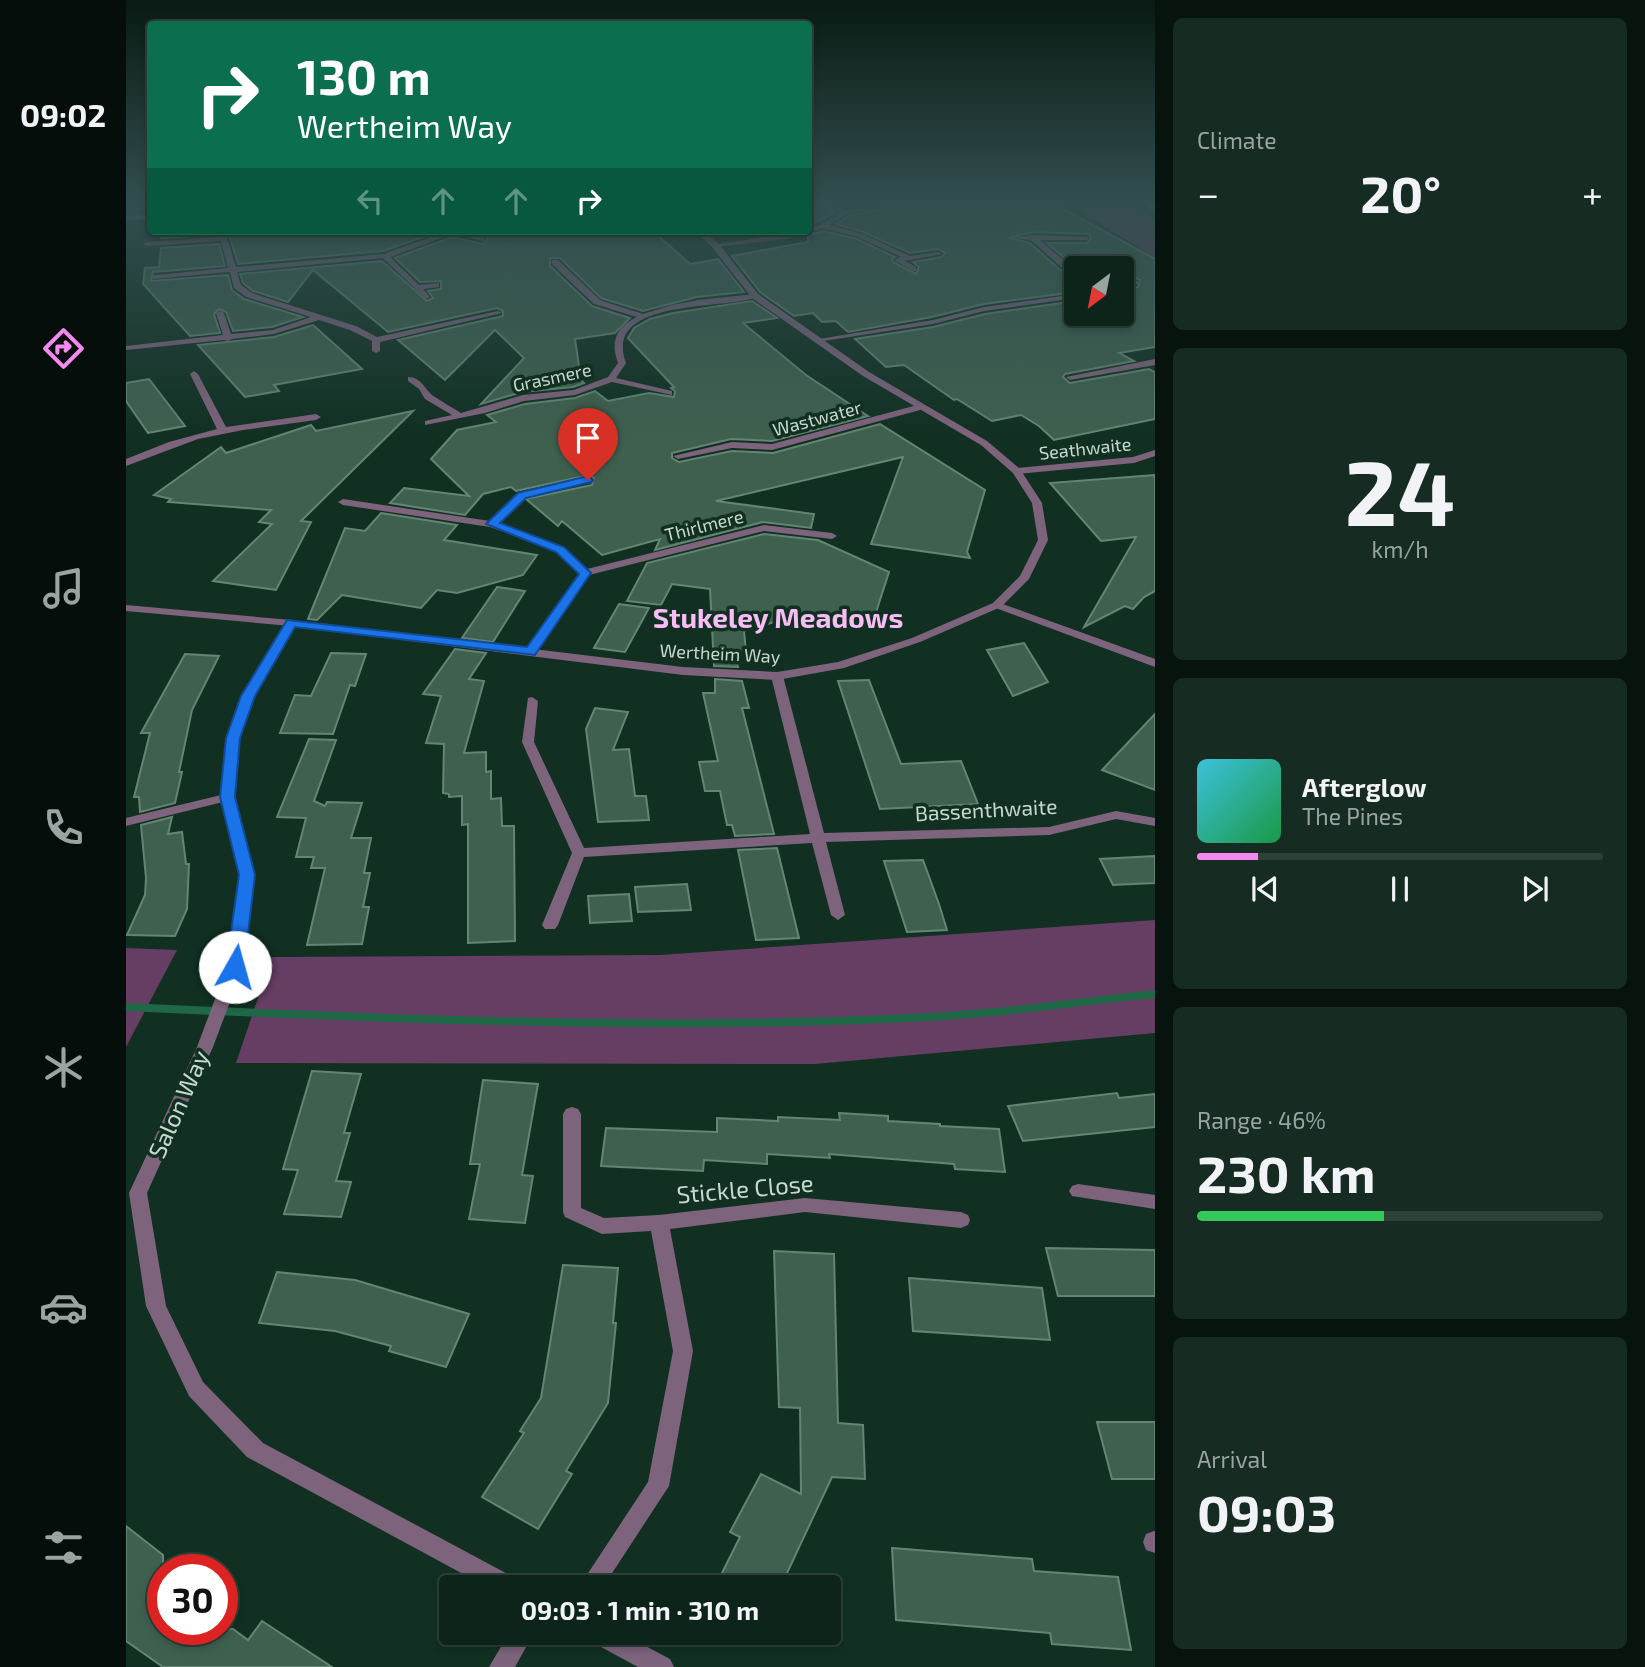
<!DOCTYPE html>
<meta charset="utf-8">
<style>
:root{--surface:#0d241a;--page:#162c23;--text:#f1f3f6;--muted:#9aa4a2;--line:#2d4139;--accent:#f489ef}
body{margin:0;font-family:"Exo 2",sans-serif;background:var(--page);color:var(--text);height:100vh;display:flex;flex-direction:column;font-size:26px;white-space:nowrap}
*{box-sizing:border-box;margin:0}
p{font-size:23px;color:var(--muted)}
.icon{flex:none;width:38px;height:38px;fill:none;stroke:currentColor;stroke-width:2;stroke-linecap:round;stroke-linejoin:round}
.map{position:relative;flex:1;overflow:hidden}
.sheet{display:flex;flex-direction:column;gap:18px;padding:18px;background:#07140e;width:490px}
.sheet>*{flex:none}
.banner{position:absolute;left:21px;top:21px;width:665px;height:214px;border-radius:7px;box-shadow:0 4px 10px #0003,0 0 0 2px var(--line);background:#0b6e4f;color:#fff;overflow:hidden}
.needle{width:46px;rotate:212deg}
.controls{position:absolute;left:938px;top:256px;display:grid;gap:14px}
.controls a{display:grid;place-items:center;width:70px;height:70px;border-radius:7px;background:var(--surface);box-shadow:0 4px 10px #0003,0 0 0 2px var(--line);font-size:35px}
.speed{position:absolute;left:21px;top:1554px;display:flex;gap:14px;font-size:35px;font-weight:700;text-align:center}
.speed>*{display:grid;place-content:center;width:91px;height:91px;border-radius:50%;background:var(--surface);box-shadow:0 4px 10px #0003,0 0 0 2px var(--line);line-height:1}
.speed .limit{border:10px solid #d22;background:#fff;color:#111}
.pin{position:absolute;display:grid;place-items:center;width:60px;height:60px;color:#fff;margin:-72px -30px;border-radius:50% 50% 50% 0;rotate:-45deg;box-shadow:0 0 7px #0007}
.pin .icon{rotate:45deg}
.me{position:absolute;width:77px;margin:-38px;rotate:7deg;stroke-linejoin:round;filter:drop-shadow(0 0 5px #0008)}
.turn{display:flex;align-items:center;gap:24px;height:147px;padding:0 35px;font-size:32px}
.turn .icon{width:91px;height:91px;stroke-width:2.5}
.turn b{display:block;font-size:49px;line-height:60px}
.lanes{display:flex;align-items:center;height:66px;padding:0 35px;background:#0003;justify-content:center;gap:35px;direction:ltr}
.lanes .off{opacity:.35}
.big{font-size:52px;font-weight:700;line-height:1.1}
.sheet .card{flex:1;display:flex;flex-direction:column;justify-content:center;gap:10px;min-width:0;padding:0 24px;border-radius:10px;background:var(--page)}
.sheet .dial{align-items:center;gap:0}
.dial b{font-size:91px;line-height:1}
.song{display:flex;align-items:center;gap:21px}
.cover{width:84px;height:84px;border-radius:10px;background:linear-gradient(135deg,hsl(190 70% 55%),hsl(140 70% 35%))}
.played{height:7px;border-radius:4px;background:linear-gradient(90deg,var(--accent) 15%,var(--line) 15%)}
.keys{display:flex;justify-content:space-around;direction:ltr}
.heat{display:flex;justify-content:space-between;align-items:center;font-size:38px;direction:ltr}
.charge{height:10px;border-radius:5px;background:linear-gradient(90deg,#34c759 46%,var(--line) 0)}
.trip{position:absolute;left:313px;top:1575px;width:402px;height:70px;border-radius:7px;background:var(--surface);box-shadow:0 4px 10px #0003,0 0 0 2px var(--line);font-weight:700;line-height:70px;text-align:center}
main{display:flex;flex:1;min-height:0}
.tabs{display:flex;flex-direction:column;width:126px;justify-content:space-around;align-items:center;background:#050e0a;color:var(--muted)}
.tabs .icon{width:49px;height:49px}
.tabs .current{color:var(--accent)}
.tabs b{font-size:32px;color:var(--text)}
.map>svg:first-child{display:block}
</style>
<main>
<nav class="tabs">
<b>09:02</b>
<svg class="icon current" aria-label="directions" viewBox="0 0 24 24"><path d="M12 3l9 9-9 9-9-9zM9 14v-3h6M13 9l2 2-2 2"/></svg>
<svg class="icon" aria-label="music" viewBox="0 0 24 24"><path d="M9 18V5l10-2v13"/><circle cx="6" cy="18" r="3"/><circle cx="16" cy="16" r="3"/></svg>
<svg class="icon" aria-label="phone" viewBox="0 0 24 24"><path d="M5 4h4l2 5-3 2q2 4 5 5l2-3 5 2v4C11 20 4 13 5 4z"/></svg>
<svg class="icon" aria-label="climate" viewBox="0 0 24 24"><path d="M12 3v18M4 7l16 10M4 17L20 7"/></svg>
<svg class="icon" aria-label="car" viewBox="0 0 24 24"><path d="M5 17H2v-5l4-1 3-4h7l3 4 3 1v5h-3M9 17h6M6 11h13"/><circle cx="7" cy="17" r="2"/><circle cx="17" cy="17" r="2"/></svg>
<svg class="icon" aria-label="filters" viewBox="0 0 24 24"><path d="M4 7h16M4 17h16"/><circle cx="9" cy="7" r="2"/><circle cx="15" cy="17" r="2"/></svg>
</nav>
<div class="map">
<svg width="1029" height="1667" viewBox="0 0 1029 1667">
<rect width="100%" height="100%" fill="#113022"/>
<g fill="#663e64">
<path d="M942,203h58l29,16v39z"/>
<path d="M1029,920v113l-340,31 -579,-1 36,-106 388,-2z"/>
<path d="M0,948l51,2 -51,97z"/>
</g>
<g fill="none" stroke-linecap="round" stroke-linejoin="round">
<path fill="#1e6848" fill-rule="evenodd" d="M1029,990v8c-75,7 -150,19 -226,23 -267,14 -536,2 -803,-10v-8c267,12 535,24 803,10 76,-4 151,-15 226,-23z"/>
</g>
<g fill="#3f604f" stroke="#648573" stroke-width="2">
<path d="M682,203h11l17,9 -28,14z"/>
<path d="M783,203h144l102,56v88l-36,6 15,8 -69,13 -2,3 7,6 79,-14 6,3v47l-101,21 -15,-14 -18,-11 -29,6 -35,-22 -3,1 -50,-35 -18,2 -31,-28 78,-12 52,-13 91,-13v12h46v-24l16,-2 2,-7 -6,-3 -12,3v-12h-46l-29,-25h40l4,-5 -2,-4 -57,-2 -22,6 20,5 29,26 17,10v13l-92,12 -52,13 -84,15 -12,-11 -14,1 -9,-9 -19,3 -34,-24 -28,-36 76,-14v-7l15,-4 34,8 38,18 -3,2 1,3 23,12 3,-7 -6,-5 29,-5 3,-4 -7,-4 -28,4 -47,-21 -27,-8 13,-8z"/>
<path d="M36,231h55v4l-56,3z"/>
<path d="M102,231h212l-57,20 -145,13z"/>
<path d="M336,231h191l37,33 28,-5 26,33 -47,5 -54,14 -42,-13 -41,-40h-10v8l42,40 38,12 -15,15 -40,6 6,41 3,3 -11,4 -51,5 -41,12 43,-46 -29,-28 -50,50 -47,-40 105,-24v-5l-6,-3 -109,24 -75,-62 -25,32 -35,-11 -10,-8 -3,-9 142,-13 45,40 6,-3 -5,-7 13,-2v-8l-21,1 -25,-24 57,-21 31,7 5,-5 -2,-4z"/>
<path d="M93,244l6,22 -72,6 -2,9 77,-6 4,15 12,9 59,18 -31,10 -39,4 -7,-19 -7,-3 -5,5 6,19 -30,3 -47,-52 2,-16 14,-1 2,-19z"/>
<path d="M626,301l25,17 -34,5 63,52 62,41 -96,25 -41,-2 -59,14v5l7,4 53,-11 41,2 107,-29 105,66 -18,62 3,6 -99,-14 32,-87 -187,44 98,13 -3,14 -48,-6 -108,28 5,-11 -58,16 -40,-34 -4,5 -32,-27 66,-14 2,-7 -5,-3 -73,16 -5,-4 -28,7 -18,21 -75,-12 14,-15 65,8 -38,-37 26,-29 39,-8 -9,-7 38,-11 50,-6 20,-7 13,10 41,-8 25,4 1,-6 -4,-3 3,-1 -46,-49 6,-10 16,-9 23,-6z"/>
<path d="M187,325l49,44 -88,16 5,6 -34,6 -47,-52 76,-8z"/>
<path d="M23,379l36,47 -37,7 -22,-32v-18z"/>
<path d="M287,411l-112,110 10,1 -35,68 -63,-9 59,-57 -13,-2 12,-12 -103,-8 3,-3 -17,-4 67,-48 5,6 85,-28 5,6z"/>
<path d="M1029,475v116l-11,6 -11,12 -8,-3 -41,21 52,-90 -35,4 -51,-58z"/>
<path d="M255,513l76,12 -13,15 93,15 -14,20 -66,18 -20,-3 -16,18 -79,-13 -25,25 -9,-1 37,-91 20,3z"/>
<path d="M638,534l54,6 71,32 -18,56 -50,-8 -2,6 -38,-6 -37,11 2,21h-12l4,15 -24,-1 -4,-77 -38,-5 -11,21 -34,-4 20,-38z"/>
<path d="M371,587l28,4 -32,51 -31,-4z"/>
<path d="M493,604l30,4 -24,44 -31,-4z"/>
<path d="M898,643l24,39 -35,14 -26,-46z"/>
<path d="M329,649l31,4 -17,26 15,2 -20,72 22,-1v20l5,-1v28l10,-1 1,28h12l1,115 -47,2v-119l-6,1v-29l-13,1v-3l-6,-1 1,-49 -18,-1 15,-47 -18,-2z"/>
<path d="M205,653l35,1 -11,32 -5,-1 -17,49 -53,-1 15,-38 16,1z"/>
<path d="M59,654l34,2 -27,54 -13,62h3l-7,31 -35,9 -1,-15h-5l16,-64h-9z"/>
<path d="M589,679l27,2 7,27h-7l32,126 -39,2 -3,-11h-5l-7,-34h-15l-6,-29 19,-1 -15,-68h12z"/>
<path d="M743,680l32,84 60,-3 17,43 -98,5 -42,-128z"/>
<path d="M469,708l33,4 -15,38 16,-1 6,47h11l3,24 -51,2 -12,-93z"/>
<path d="M1029,714v76l-53,-20z"/>
<path d="M183,739l27,1 -22,61 11,5 2,-4 35,1 -11,35h20l-7,35h6l-7,34h6l-7,37 -55,1 18,-77h-14l3,-11h-18l10,-39 -29,-1z"/>
<path d="M46,817l-4,17 14,-2 4,32h3l-2,45 -12,27 -48,-1 18,-40 1,-17 -5,-53z"/>
<path d="M651,848l22,90 -43,2 -18,-90z"/>
<path d="M1029,856v27l-42,2 -13,-26z"/>
<path d="M797,860l16,44 8,26 -40,2 -23,-71z"/>
<path d="M561,884l4,26 -53,2 -3,-25z"/>
<path d="M503,894l3,27 -42,2 -2,-27z"/>
<path d="M186,1071l49,3 -17,59h6l-14,48 15,1 -10,35 -57,-3 14,-44 -15,-1z"/>
<path d="M357,1080l55,4 -16,91 11,1 -8,47 -56,-4 11,-55h-10z"/>
<path d="M991,1093l2,5 36,-4v33l-132,14 -15,-35z"/>
<path d="M713,1113l49,3v5l52,3v2l59,3 6,43 -50,-3 -1,-5 -125,-10 1,4 -63,-4v10l-63,-4 -1,11 -102,-5 5,-38 111,4v-14l61,3v-4l62,3z"/>
<path d="M920,1248l109,2v46h-97z"/>
<path d="M648,1251l60,3 4,169 25,2 2,54 -33,-2 -45,96 9,5 -4,9h-77l25,-50 -10,-5 31,-58 40,20 -1,-86 -21,-1z"/>
<path d="M437,1265l55,3 -5,55h3l-8,80 -42,68 6,3 -34,55 -56,-32 42,-64 -4,-2 21,-33z"/>
<path d="M151,1272l78,8 114,34 -23,53 -57,-16 2,-5 -56,-15 -76,-8z"/>
<path d="M783,1278l133,10 8,52 -137,-9z"/>
<path d="M971,1422h58v57h-43z"/>
<path d="M0,1526l37,29v74h70l15,11 14,-19 70,46h-169l-37,-26z"/>
<path d="M766,1548l140,11 2,12 84,6 13,73 -79,-6 -2,-11 -154,-13z"/>
</g>
<g fill="none" stroke-linecap="round" stroke-linejoin="round">
<g fill="#7e637c" fill-rule="evenodd">
<path d="M695,203c10,0 18,6 28,7 19,0 38,-7 58,-7l-59,11 -19,11 33,9 48,22 28,-4 4,2 -37,7 11,6v4h-3l-19,-11 7,-3 -43,-20 -35,-9 -36,11 -72,8 -4,-2 97,-14v-2l13,-4 20,-13z"/>
<path d="M93,231h6l11,36 148,-13 64,-23 38,7 -2,3 -32,-7 -62,23 29,28 20,-2v4l-16,2 7,8 -4,2 -43,-41 -146,14 4,13 11,8 104,33 21,11 121,-26 4,2 -122,29v9l-4,2 -4,-2v-10l-22,-11 -31,-10 -45,14 -42,5 -4,2 -4,-1 -98,10v-4l97,-11 -7,-22 4,-2 4,2 7,21 42,-4 38,-13 -65,-20 -12,-9 -4,-16 -77,7v-4h3l72,-7 -7,-27 -74,5 -4,-2 4,-2 73,-5z"/>
<path d="M906,235l57,2 -2,3h-47l36,31v5l-15,-9 -30,-27 -18,-2z"/>
<path d="M426,260h6l42,40 43,14 29,-9 26,-5 57,-6 4,2c-29,15 -158,0 -133,67l-10,15 56,13v4l-60,-13 -37,13 -51,6 -39,12 -60,12v-4l27,-6 -27,-16 -6,-10 -11,-8v-4c14,0 17,14 27,20 9,6 18,11 26,16l62,-18 51,-5 34,-13 10,-14c-8,-21 -2,-36 19,-46l-43,-13 -42,-40z"/>
<path d="M1009,280l4,2 -1,2 -16,3v-4z"/>
<path d="M950,294v4l-92,13 -51,13 -116,18 -4,-2 120,-20 51,-13z"/>
<path d="M1029,359v6l-85,15 -4,-3z"/>
<path d="M68,371l4,3 28,53 90,-13 5,3 -5,3 -73,10 -45,9 -72,27v-7l43,-17 48,-13 -27,-55z"/>
<path d="M795,404l4,3 -1,2 -152,41 -40,-2 -54,11 -5,-3 59,-14 40,2z"/>
<path d="M1029,450v6l-21,7 -117,11 -5,-3 5,-3 116,-11z"/>
<path d="M462,477l3,1v4l-66,15 -26,26 65,24 23,22 177,-44 68,8 5,3 -5,3 -68,-8 -175,44 -55,80 -4,1 -6,-4 55,-79 -23,-22 -66,-24 -147,-22 -5,-3 5,-3 147,22 28,-28z"/>
<path d="M871,602l158,57v8l-162,-60v-4z"/>
<path d="M165,620l6,3 -43,73 -15,42 -4,59 19,78 -11,92 -30,80 -66,146 19,113 37,76 60,61 254,136 3,8h-33l-240,-130 -58,-61 -43,-90 -17,-113 68,-146 30,-80 13,-92 -17,-73 -97,24v-8l95,-23 6,-57 15,-42 43,-73z"/>
<path d="M651,672l6,4 41,157 225,-6 67,-16 39,7v8l-39,-7 -67,16 -223,7 19,73 -7,5 -7,-5 -19,-72 -228,14 -26,68 -3,4h-10l-3,-4 30,-72 -50,-111 6,-44 4,-1 6,4 -4,41 50,106 226,-14 -39,-158z"/>
<path d="M446,1107l6,2 3,5v94l23,10 55,-3 146,-17 156,14 7,3 2,5 -2,5 -7,3 -156,-16 -135,17 23,122 -24,135 -66,101h-24l69,-105 25,-131 -22,-120 -49,3 -37,-17 -2,-5v-98l3,-5z"/>
<path d="M952,1184l77,11v14l-83,-13 -3,-5 3,-5z"/>
<path d="M1028,1531h1v22l-9,-3 -3,-8 3,-8z"/>
<path d="M383,1633h25l-19,34h-26z"/>
<path d="M460,1633h35l49,26 4,8h-36l-48,-26z"/>
</g>
<g fill="#7e637c" fill-rule="evenodd">
<path d="M24,215v4l-24,1v-4z"/>
<path d="M569,231h7l16,12 40,51 111,78 118,69 33,28 22,34 6,37 -19,39 -28,28 -81,35 -76,26 -67,12 -94,-5 -392,-49 -165,-15v-6l165,15 392,47 94,5 61,-10 74,-24 81,-35 27,-27 18,-36 -6,-37 -19,-30 -32,-28 -118,-69 -111,-78 -40,-51z"/>
</g>
<path fill="#d49cd0" fill-rule="evenodd" d="M1015,203l14,2v6z"/>
</g>
<linearGradient id="sky" x2="0" y2="1"><stop stop-color="#091a13"/><stop offset="0.46" stop-color="#324e4f"/><stop offset="1" stop-color="#324e4f" stop-opacity="0"/></linearGradient>
<rect width="1029" height="437" fill="url(#sky)"/>
<path fill="#1a73e8" stroke="#114b97" stroke-width="2" d="M462,476l5,4 -1,2 -66,16 -26,25 64,24 27,26 -56,82 -240,-28 -40,69 -15,42 -5,59 20,78 -11,92 -9,6 -6,-1 -3,-5 13,-92 -19,-78 6,-59 15,-42 46,-76 240,27 52,-73 -23,-22 -70,-28 32,-31z"/>
<g text-anchor="middle" dominant-baseline="central" stroke-width="7" stroke-linejoin="round" paint-order="stroke">
<g font-size="18" fill="#c7d9cf" stroke="#113022">
<text transform="translate(426 377) rotate(-12)">Grasmere</text>
<text transform="translate(691 418) rotate(-15)">Wastwater</text>
<text transform="translate(959 448) rotate(-6)">Seathwaite</text>
<text transform="translate(578 525) rotate(-14)">Thirlmere</text>
<text transform="translate(594 653) rotate(3)">Wertheim Way</text>
</g>
<g font-size="21" fill="#c7d9cf" stroke="#113022">
<text transform="translate(860 809) rotate(-3)">Bassenthwaite</text>
</g>
<g font-size="24" fill="#c7d9cf" stroke="#113022">
<text transform="translate(52 1104) rotate(-66)">Salon Way</text>
<text transform="translate(619 1188) rotate(-5)">Stickle Close</text>
</g>
<g font-size="28" font-weight="bold" fill="#f9bdf5" stroke="#113022">
<text x="652" y="617">Stukeley Meadows</text>
</g>
</g>
</svg>
<div class="controls">
<a><svg class="needle" viewBox="-14 -14 28 28"><path d="M0-13l5 13h-10z" fill="#e53935"/><path d="M0 13l5-13h-10z" fill="#9aa4a2"/></svg></a>
</div>
<div class="speed"><div class="limit">30</div></div>
<div class="pin" style="left:462px;top:480px;background:#d93025"><svg class="icon" aria-label="arrive" viewBox="0 0 24 24"><path d="M6 21V4h12l-3 4 3 4H6"/></svg></div>
<svg class="me" style="left:109px;top:967px" viewBox="-20 -20 40 40"><circle r="19" fill="#fff"/><path d="M0-13L10 11 0 6-10 11z" fill="#1a73e8"/></svg>
<div class="trip">09:03 · 1 min · 310 m</div>
<div class="banner">
<div class="turn"><svg class="icon" aria-label="right" viewBox="0 0 24 24"><path d="M7 20v-9h11M14 6l5 5-5 5"/></svg><div><b>130 m</b>Wertheim Way</div></div>
<div class="lanes"><svg class="icon off" aria-label="left" viewBox="0 0 24 24"><path d="M17 20v-9H6M10 6l-5 5 5 5"/></svg><svg class="icon off" aria-label="ahead" viewBox="0 0 24 24"><path d="M12 20V5M6 11l6-6 6 6"/></svg><svg class="icon off" aria-label="ahead" viewBox="0 0 24 24"><path d="M12 20V5M6 11l6-6 6 6"/></svg><svg class="icon" aria-label="right" viewBox="0 0 24 24"><path d="M7 20v-9h11M14 6l5 5-5 5"/></svg></div>
</div>
</div>
<section class="sheet">
<div class="card"><p>Climate</p>
<div class="heat"><a>−</a><b class="big">20°</b><a>+</a></div>
</div>
<div class="card dial"><b>24</b><p>km/h</p></div>
<div class="card">
<div class="song"><i class="cover"></i><div><b>Afterglow</b><p>The Pines</p></div></div>
<div class="played"></div>
<div class="keys"><svg class="icon" aria-label="previous" viewBox="0 0 24 24"><path d="M18 5L8 12l10 7zM5 5v14"/></svg><svg class="icon" aria-label="pause" viewBox="0 0 24 24"><path d="M8 5v14M16 5v14"/></svg><svg class="icon" aria-label="next" viewBox="0 0 24 24"><path d="M6 5l10 7-10 7zM19 5v14"/></svg></div>
</div>
<div class="card"><p>Range · 46%</p><b class="big">230 km</b><div class="charge"></div></div>
<div class="card"><p>Arrival</p><b class="big">09:03</b></div>
</section>
</main>
